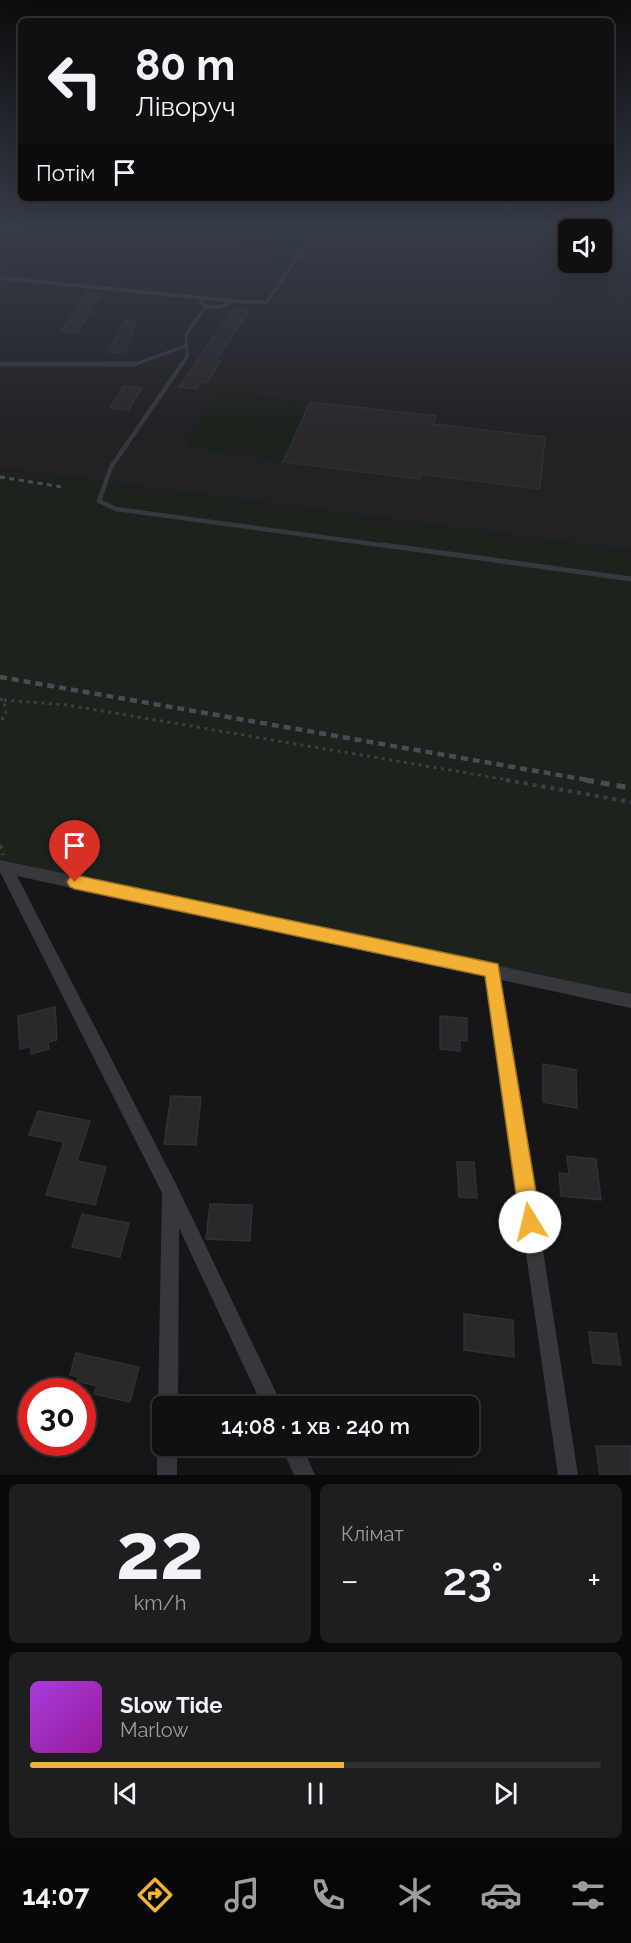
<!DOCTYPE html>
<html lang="uk">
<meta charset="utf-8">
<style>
:root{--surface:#101012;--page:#1e1e20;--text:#f1f3f6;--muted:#9c9d9f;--line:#303032;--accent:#f2b134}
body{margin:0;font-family:Raleway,sans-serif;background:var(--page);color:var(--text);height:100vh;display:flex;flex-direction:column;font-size:22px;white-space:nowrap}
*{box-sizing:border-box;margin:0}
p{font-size:20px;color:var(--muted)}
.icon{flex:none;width:33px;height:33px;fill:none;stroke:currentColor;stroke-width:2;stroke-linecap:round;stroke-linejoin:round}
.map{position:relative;height:1475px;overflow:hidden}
.sheet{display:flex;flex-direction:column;gap:9px;padding:9px;background:#09090a;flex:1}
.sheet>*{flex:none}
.guide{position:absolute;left:18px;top:18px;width:596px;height:183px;border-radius:9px;box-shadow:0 6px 24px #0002,0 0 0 2px var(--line);background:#101012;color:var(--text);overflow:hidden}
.fabs{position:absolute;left:558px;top:219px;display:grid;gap:12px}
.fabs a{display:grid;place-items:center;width:54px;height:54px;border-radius:9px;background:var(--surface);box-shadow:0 6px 24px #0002,0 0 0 2px var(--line);font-size:30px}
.speed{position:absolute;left:18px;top:1378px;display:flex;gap:12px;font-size:30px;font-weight:700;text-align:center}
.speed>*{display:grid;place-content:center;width:78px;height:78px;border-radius:50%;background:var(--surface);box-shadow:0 6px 24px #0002,0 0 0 2px var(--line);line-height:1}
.speed .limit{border:9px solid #d22;background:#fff;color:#111}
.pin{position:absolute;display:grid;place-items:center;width:51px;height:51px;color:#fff;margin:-62px -26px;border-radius:50% 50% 50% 0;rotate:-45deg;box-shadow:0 0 6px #0007}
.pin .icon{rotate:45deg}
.me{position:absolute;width:66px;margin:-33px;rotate:351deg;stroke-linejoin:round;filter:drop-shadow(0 0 4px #0008)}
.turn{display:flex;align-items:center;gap:21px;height:126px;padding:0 18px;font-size:27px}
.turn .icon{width:78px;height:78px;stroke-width:2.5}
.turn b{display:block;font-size:42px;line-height:51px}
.then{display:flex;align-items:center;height:57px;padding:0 18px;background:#0003;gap:12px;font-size:22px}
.big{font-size:45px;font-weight:600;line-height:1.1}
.sheet .tile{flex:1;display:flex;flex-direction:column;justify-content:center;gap:9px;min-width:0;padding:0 21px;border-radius:9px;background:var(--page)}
.sheet .dial{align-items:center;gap:0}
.dial b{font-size:78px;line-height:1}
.song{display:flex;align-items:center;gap:18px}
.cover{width:72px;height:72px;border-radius:9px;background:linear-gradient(135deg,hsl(280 70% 55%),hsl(300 70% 35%))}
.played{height:6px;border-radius:3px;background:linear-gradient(90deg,var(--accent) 55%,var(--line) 55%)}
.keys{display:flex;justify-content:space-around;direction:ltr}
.heat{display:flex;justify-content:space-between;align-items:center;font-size:33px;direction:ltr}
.sheet .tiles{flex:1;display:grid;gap:9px;grid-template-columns:1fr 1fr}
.tile:last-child{grid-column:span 2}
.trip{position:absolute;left:152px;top:1396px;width:327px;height:60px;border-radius:9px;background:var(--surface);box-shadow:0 6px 24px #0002,0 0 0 2px var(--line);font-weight:600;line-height:60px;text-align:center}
.menu{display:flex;height:96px;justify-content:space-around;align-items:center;background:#060607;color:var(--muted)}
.menu .icon{width:42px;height:42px}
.menu .selected{color:var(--accent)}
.menu b{font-size:27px;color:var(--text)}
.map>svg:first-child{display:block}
</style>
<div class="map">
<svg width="631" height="1475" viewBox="0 0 631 1475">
<rect width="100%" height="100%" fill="#161618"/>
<path fill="#222225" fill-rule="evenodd" d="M12,224h619v327l-631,-83v-235zM568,230h34v32h-34z"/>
<g fill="#1c231d">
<path d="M212,224h36l14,8 7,2 24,-7 1,-3h26l-31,47 -23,-2 13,-21 -82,-7z"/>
<path d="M218,391l92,11 -27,60 -95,-15 -2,-6z"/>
<path d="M0,468l631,83v450l-631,-135z"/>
</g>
<g fill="#29292c" stroke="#303034" stroke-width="1.5">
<path d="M85,294h16l-23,38h-17z"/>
<path d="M233,309l16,2 -33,49 5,1 -14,21h-6l-5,7 -17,-2z"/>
<path d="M125,321h12l-11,31h-18z"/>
<path d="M124,386l18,2 -14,22 -18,-2z"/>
<path d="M310,402l126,14 -3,8 112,13 -5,52 -119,-15 -2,5 -136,-17z"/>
<path d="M55,1007l2,33 -9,2 1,7 -18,5v-8l-11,3 -2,-33z"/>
<path d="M440,1016l27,2v23l-7,-1v11l-20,-2z"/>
<path d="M543,1064l33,6 1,38 -34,-6z"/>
<path d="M171,1096l30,1 -5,48 -32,-1z"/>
<path d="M38,1111l52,10 -13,40 29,6 -11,38 -49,-10 18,-53 -35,-7z"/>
<path d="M567,1156l29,3 5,41 -40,-4 -2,-23 10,1z"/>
<path d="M457,1162h17l3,36 -18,-1z"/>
<path d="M210,1204l42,1 -2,36 -44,-2z"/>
<path d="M82,1214l47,9 -9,34 -48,-10z"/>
<path d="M464,1314l49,6 1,37 -50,-7z"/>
<path d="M589,1332l27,2 5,31 -28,-2z"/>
<path d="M76,1353l63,14 -9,35 -36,-8 3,-8 -20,-5 1,-4 -8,-2z"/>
<path d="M596,1446h35v29h-31z"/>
</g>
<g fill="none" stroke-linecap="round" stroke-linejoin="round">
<path stroke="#3d3f44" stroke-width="1.5" stroke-dasharray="1.5 2" stroke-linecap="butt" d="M0,267l64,-26 79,-17"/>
<g stroke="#3d3f44" stroke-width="3" stroke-dasharray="3 4.5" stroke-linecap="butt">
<path d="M0,699l4,1 2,14 -6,8"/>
<path d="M4,700l63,5 447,76"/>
</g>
<g stroke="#3d3f44" stroke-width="4" stroke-dasharray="4 5" stroke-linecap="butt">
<path d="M506,780l125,22"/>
<path d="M0,845l3,10"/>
</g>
<g stroke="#37383d" stroke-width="3">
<path d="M547,224l29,6"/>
<path d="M602,234l29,6"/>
<path d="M202,298l-2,5c11,6 22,6 32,-2"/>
<path d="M244,302h23l53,-78"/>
<path d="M0,364l133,1 52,-19"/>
<path d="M181,365l6,-8 -1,-23 20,-27"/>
</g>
<g stroke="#37383d" stroke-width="4.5">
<path d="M0,364h136"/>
<path d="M182,364l-71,103 -12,34 17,8 279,38"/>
</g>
<path stroke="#37383d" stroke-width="5" d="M384,545l247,34"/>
<g fill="#37383d" fill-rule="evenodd">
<path d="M0,276l244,24 3,2 -3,2 -244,-24z"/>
<path d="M0,860l631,134v14l-130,-28 77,495h-20l-72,-498 -469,-101 159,308 107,223h-20l-84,-179 -1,179h-16v8l-4,-8 4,-214 -162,-321z"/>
<path d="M162,1438v8h15v29h-20v-29z"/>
<path d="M281,1446h21l13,29h-21z"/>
</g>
<path stroke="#4a4c52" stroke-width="2" stroke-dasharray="4 3" stroke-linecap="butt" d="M0,238l27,-14"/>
<path stroke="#4a4c52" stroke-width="3" stroke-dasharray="5 4.5" stroke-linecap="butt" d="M0,477l62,10"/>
<path stroke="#4a4c52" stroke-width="4.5" stroke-dasharray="7 5" stroke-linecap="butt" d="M0,677l593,104"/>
<path stroke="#4a4c52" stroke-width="5" stroke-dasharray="9 7" stroke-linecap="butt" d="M585,780l46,8"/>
</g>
<linearGradient id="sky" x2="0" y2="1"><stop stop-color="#0c0c0d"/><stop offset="0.52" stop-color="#363c48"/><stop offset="1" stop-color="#363c48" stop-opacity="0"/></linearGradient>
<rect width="631" height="431" fill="url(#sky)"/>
<path fill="#f2b134" stroke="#9d7322" stroke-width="1.5" d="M75,875l423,89 43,258 -3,8 -8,3 -7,-3 -3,-8 -35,-246 -410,-87 -5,-2 -3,-5 3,-5z"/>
</svg>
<div class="fabs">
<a><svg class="icon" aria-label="sound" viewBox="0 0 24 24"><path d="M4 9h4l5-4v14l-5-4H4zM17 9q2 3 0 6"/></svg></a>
</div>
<div class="speed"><div class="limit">30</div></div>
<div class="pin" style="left:75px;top:882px;background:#d93025"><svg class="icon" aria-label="arrive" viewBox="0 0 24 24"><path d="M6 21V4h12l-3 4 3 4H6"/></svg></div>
<svg class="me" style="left:530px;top:1222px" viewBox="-20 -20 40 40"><circle r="19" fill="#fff"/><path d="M0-13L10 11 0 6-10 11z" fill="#f2b134"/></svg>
<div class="trip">14:08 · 1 хв · 240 m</div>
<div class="guide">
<div class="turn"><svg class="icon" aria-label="left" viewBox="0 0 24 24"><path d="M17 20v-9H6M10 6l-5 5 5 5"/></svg><div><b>80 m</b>Ліворуч</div></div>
<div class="then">Потім<svg class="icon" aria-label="arrive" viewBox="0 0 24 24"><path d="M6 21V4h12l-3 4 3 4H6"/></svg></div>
</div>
</div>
<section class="sheet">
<div class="tiles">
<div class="tile dial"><b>22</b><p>km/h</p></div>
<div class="tile"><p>Клімат</p>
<div class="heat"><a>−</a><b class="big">23°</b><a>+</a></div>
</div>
<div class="tile">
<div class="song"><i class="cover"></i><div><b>Slow Tide</b><p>Marlow</p></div></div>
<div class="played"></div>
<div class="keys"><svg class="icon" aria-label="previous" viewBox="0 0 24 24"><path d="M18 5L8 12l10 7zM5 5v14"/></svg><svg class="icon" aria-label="pause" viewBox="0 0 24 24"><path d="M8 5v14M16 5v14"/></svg><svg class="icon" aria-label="next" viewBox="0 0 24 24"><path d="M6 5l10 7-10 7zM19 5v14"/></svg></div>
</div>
</div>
</section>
<nav class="menu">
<b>14:07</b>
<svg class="icon selected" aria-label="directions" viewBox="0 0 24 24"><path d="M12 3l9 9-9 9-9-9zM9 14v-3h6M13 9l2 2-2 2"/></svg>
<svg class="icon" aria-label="music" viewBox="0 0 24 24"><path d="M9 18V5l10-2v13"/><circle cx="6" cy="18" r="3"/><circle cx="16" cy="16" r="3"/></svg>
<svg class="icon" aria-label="phone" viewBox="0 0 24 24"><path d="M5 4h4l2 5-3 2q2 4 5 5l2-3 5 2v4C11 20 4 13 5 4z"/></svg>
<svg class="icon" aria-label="climate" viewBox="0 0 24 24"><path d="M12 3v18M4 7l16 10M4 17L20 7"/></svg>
<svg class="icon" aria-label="car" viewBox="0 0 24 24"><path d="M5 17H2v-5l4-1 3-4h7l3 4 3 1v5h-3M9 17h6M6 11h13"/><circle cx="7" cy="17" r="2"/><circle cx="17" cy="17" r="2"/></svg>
<svg class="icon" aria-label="filters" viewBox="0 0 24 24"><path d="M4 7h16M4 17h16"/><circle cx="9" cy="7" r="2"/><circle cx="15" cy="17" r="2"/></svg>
</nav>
